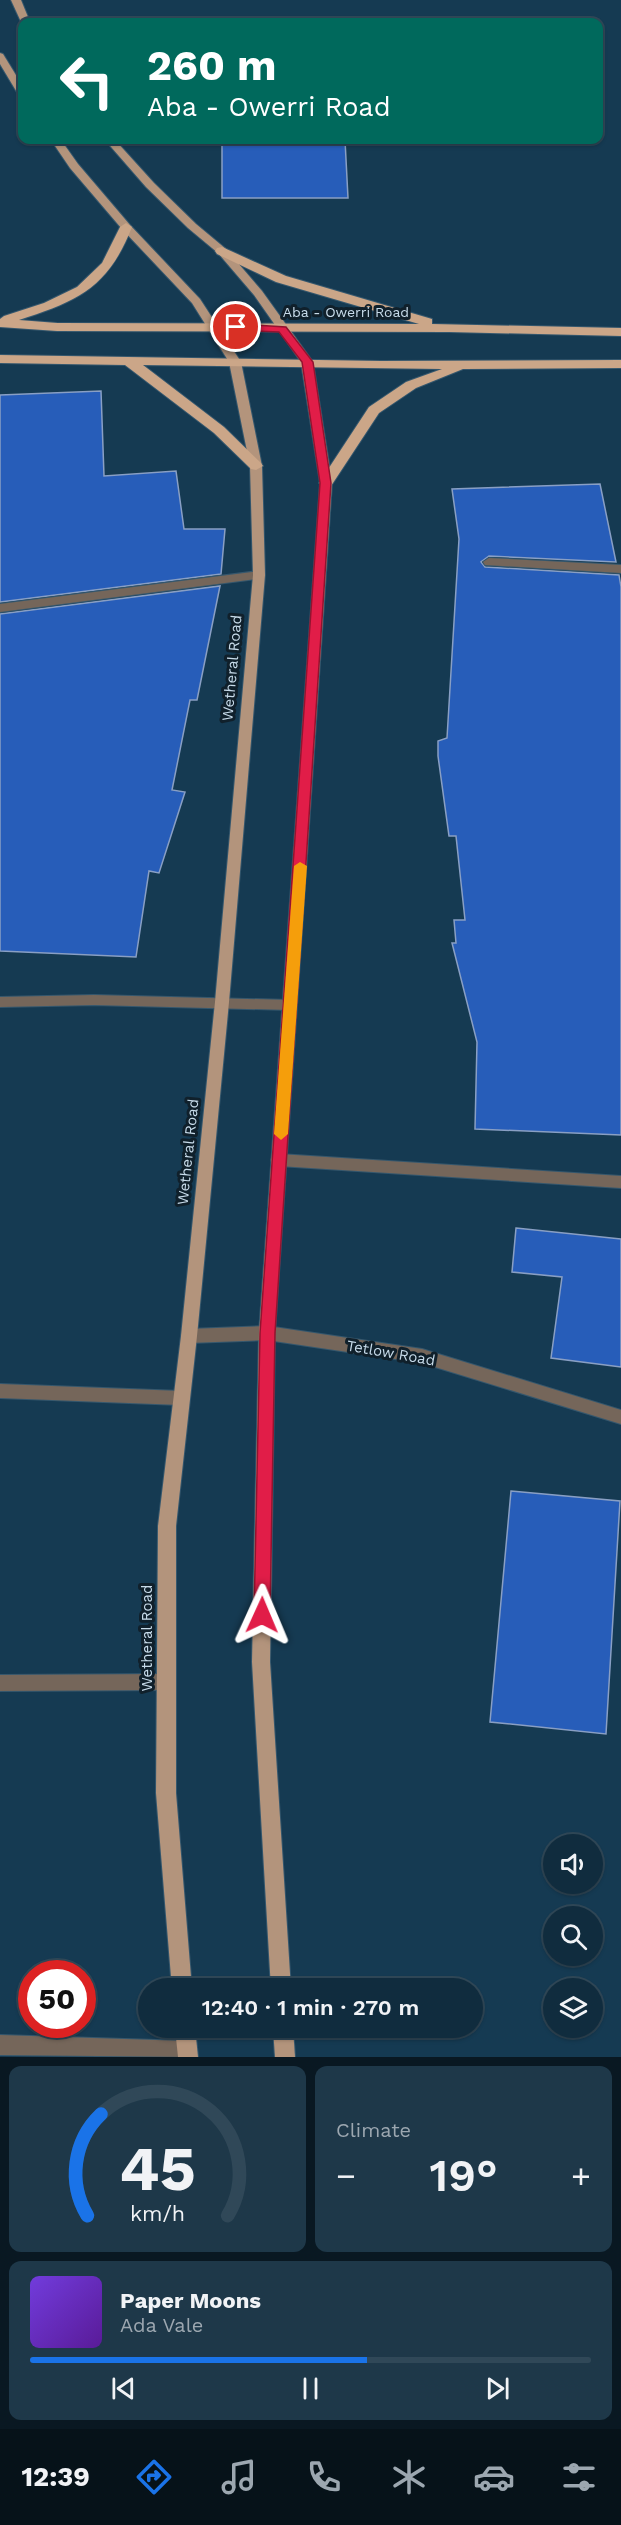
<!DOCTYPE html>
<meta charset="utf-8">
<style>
:root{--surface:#102c3e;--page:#1e3849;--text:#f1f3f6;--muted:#9ca7b0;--line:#304858;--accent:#1a73e8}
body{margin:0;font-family:"Work Sans",sans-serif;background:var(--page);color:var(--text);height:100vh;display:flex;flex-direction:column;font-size:22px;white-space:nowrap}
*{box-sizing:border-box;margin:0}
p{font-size:20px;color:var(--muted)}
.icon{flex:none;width:33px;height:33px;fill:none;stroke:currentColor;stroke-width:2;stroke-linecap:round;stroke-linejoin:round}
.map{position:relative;height:2057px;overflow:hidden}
.panel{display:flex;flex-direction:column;gap:9px;padding:9px;background:#091822;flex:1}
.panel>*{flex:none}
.hud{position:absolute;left:18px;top:18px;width:585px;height:126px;border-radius:12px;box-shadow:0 2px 4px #0004,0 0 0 2px var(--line);background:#00695c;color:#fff;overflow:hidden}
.tools{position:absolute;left:543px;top:1834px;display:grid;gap:12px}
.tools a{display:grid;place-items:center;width:60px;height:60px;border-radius:50%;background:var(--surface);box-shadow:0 2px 4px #0004,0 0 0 2px var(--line);font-size:30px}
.speed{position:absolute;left:18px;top:1960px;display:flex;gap:12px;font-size:30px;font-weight:700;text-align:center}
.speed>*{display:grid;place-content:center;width:78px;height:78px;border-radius:50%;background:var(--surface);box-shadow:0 2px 4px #0004,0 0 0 2px var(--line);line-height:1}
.speed .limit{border:9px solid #d22;background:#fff;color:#111}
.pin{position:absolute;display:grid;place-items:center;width:51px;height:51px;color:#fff;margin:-26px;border:3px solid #fff;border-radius:50%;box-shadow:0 2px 6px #0007}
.me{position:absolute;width:66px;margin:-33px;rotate:1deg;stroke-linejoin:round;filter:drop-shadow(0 0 4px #0008)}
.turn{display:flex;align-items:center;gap:21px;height:126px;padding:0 30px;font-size:27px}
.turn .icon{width:78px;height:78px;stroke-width:2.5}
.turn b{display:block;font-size:42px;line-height:51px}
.big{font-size:45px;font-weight:600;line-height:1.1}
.panel .card{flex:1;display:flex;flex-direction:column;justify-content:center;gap:9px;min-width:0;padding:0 21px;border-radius:12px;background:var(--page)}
.panel .dial{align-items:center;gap:0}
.dial svg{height:156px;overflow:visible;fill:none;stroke:var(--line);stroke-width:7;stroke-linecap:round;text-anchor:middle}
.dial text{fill:var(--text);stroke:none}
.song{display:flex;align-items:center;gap:18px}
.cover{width:72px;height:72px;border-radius:9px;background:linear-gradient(135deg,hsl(260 70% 55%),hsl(270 70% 35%))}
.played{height:6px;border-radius:3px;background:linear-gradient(90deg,var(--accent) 60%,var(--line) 60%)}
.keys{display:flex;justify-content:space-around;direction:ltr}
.heat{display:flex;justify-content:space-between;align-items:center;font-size:33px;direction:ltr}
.panel .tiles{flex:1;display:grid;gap:9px;grid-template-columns:1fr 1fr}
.card:last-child{grid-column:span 2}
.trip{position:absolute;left:138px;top:1978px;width:345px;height:60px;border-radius:30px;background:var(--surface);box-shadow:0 2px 4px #0004,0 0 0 2px var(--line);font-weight:600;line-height:60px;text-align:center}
.dock{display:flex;height:96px;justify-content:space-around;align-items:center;background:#061219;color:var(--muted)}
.dock .icon{width:42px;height:42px}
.dock .selected{color:var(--accent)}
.dock b{font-size:27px;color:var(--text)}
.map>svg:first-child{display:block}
</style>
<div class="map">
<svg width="621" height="2057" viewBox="0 0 621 2057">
<rect width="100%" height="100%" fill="#153a52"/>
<g fill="#275db9" stroke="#899fc4" stroke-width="1.5">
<path d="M222,140h123l3,58h-126z"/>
<path d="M101,391l3,85 72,-5 8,58h41l-4,45 -221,28v-207z"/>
<path d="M600,484l16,78 -127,-6 -8,6 4,5 134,8 2,12v548l-146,-6 2,-87 -25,-99h4l-2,-23h11l-9,-84h-7l-11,-80v-15l9,-3 12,-199 -7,-50z"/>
<path d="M220,586l-23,114h-7l-18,90 13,2 -26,81 -10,-2 -13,86 -136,-6v-337z"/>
<path d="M516,1228l105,11v128l-70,-9 11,-81 -50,-5z"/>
<path d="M511,1491l109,10 -14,233 -116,-12z"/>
</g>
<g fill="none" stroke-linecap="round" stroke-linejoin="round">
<g stroke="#35576d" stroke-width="2">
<g id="minor">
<path d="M489,558l132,7v8l-136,-8 -2,-3z"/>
<path d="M259,571l4,1 2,3 -2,3 -263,34v-8z"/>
<path d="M94,995l196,5 7,5 -7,5 -196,-5 -94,2v-10z"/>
<path d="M279,1154l342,22v12l-342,-22 -6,-2 -2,-4 2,-4z"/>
<path d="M267,1326l155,23 199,61v14l-199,-61 -155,-23 -78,3 -6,-2 -2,-5 2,-5 6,-2z"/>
<path d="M0,1384l181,7 6,2 2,5 -2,5 -6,2 -181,-7z"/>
<path d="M167,1674l7,2 2,6 -2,6 -7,2 -167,1v-16z"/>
<path d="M0,2035l187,6 7,3 3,7 -2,6 -195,-2z"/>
</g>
</g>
<g stroke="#35576d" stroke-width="2">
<g id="major">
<path d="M11,0h10l9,22 -8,2z"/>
<path d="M0,53l3,1 19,31v10l-4,-1 -18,-30z"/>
<path d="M51,140h10l17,24 52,61 70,74 41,63 21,104 3,109 -36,427 -32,334 -21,190v267l16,196h-20l-16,-196 2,-267 23,-190 34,-334 38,-427 -3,-109 -21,-104 -37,-59 -70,-74 -52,-61z"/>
<path d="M105,140h10l39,43 42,41 30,25 36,42 51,71 19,121 -57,850 -5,329 21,327h-20l-19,-327 7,-329 61,-850 -19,-121 -47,-67 -36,-42 -30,-25 -42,-41z"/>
<path d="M175,2028h20l3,29h-20z"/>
<path d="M273,2028h20l2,29h-20z"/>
</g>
</g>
<g stroke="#35576d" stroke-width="2">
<g id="highway">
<path d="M126,223l6,4c-24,61 -54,74 -113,93l38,3 362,1 -143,-42 -59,-28 -2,-3 2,-3 5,-1 64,29 146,43v5l189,4v8l-172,-4 -392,-1 -57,-4v-8l4,-3 40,-13 33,-16 25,-24 18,-36z"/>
<path d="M0,355l381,6 240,-1v8l-158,1 -47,19 -37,25 -48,73 -5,1 -7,-4 50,-76 37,-25 36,-13 -299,-4 81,62 37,36 2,3 -7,4 -5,-1 -37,-36 -89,-68 -125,-2z"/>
</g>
</g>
<use href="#minor" fill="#75665a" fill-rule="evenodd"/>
<use href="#major" fill="#b3947c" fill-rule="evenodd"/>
<use href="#highway" fill="#cba688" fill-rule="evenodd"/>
</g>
<path fill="#e11d48" stroke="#92132f" stroke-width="1.5" d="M236,324l50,3 27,35 18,121 -56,850 -5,282 -2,5 -6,2 -6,-2 -2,-5 6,-282 60,-850 -18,-121 -23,-30 -47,-2v-5z"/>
<path fill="#f59e0b" d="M300,862l7,4 -19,268 -7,6 -7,-6 20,-268z"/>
<g text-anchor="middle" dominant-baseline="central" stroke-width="6" stroke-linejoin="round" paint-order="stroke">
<g font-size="14" fill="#c7dbea" stroke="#10202b">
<text x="346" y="312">Aba - Owerri Road</text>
</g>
<g font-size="15" fill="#c7dbea" stroke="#10202b">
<text transform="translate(232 668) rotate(-85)">Wetheral Road</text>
<text transform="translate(188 1152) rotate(-84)">Wetheral Road</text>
<text transform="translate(391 1353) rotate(10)">Tetlow Road</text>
<text transform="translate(147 1638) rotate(-90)">Wetheral Road</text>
</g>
</g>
</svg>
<div class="tools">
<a><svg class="icon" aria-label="sound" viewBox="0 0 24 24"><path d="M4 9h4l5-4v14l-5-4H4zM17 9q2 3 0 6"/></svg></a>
<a><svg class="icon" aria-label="search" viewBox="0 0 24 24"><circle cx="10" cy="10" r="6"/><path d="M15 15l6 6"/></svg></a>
<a><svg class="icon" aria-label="layers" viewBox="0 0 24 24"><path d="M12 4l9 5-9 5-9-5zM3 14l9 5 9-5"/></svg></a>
</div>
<div class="speed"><div class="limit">50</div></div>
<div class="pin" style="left:236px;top:327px;background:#d93025"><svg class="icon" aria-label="arrive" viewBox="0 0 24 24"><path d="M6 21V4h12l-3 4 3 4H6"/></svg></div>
<svg class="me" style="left:262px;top:1615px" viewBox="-20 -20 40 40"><path d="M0-17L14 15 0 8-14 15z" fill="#e11d48" stroke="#fff" stroke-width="4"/></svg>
<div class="trip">12:40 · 1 min · 270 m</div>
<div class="hud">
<div class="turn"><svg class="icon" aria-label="left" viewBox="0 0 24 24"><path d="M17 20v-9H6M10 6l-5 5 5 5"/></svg><div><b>260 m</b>Aba - Owerri Road</div></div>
</div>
</div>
<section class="panel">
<div class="tiles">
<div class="card dial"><svg viewBox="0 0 100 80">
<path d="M14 69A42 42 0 1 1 86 69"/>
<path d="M14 69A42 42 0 0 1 21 17" stroke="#1a73e8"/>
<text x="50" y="56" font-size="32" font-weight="700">45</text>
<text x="50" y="72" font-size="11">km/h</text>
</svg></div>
<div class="card"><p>Climate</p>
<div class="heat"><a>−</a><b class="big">19°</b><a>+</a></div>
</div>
<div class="card">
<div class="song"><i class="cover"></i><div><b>Paper Moons</b><p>Ada Vale</p></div></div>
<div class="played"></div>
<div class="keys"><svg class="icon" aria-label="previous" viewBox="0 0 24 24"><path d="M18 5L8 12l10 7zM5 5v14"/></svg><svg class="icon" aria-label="pause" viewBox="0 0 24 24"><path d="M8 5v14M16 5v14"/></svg><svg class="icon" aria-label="next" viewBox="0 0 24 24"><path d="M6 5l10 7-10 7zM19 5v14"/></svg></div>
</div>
</div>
</section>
<nav class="dock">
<b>12:39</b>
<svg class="icon selected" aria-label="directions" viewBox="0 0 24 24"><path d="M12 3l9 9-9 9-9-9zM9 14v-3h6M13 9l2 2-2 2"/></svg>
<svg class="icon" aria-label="music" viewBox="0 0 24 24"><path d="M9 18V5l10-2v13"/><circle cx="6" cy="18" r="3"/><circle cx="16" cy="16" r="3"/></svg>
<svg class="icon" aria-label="phone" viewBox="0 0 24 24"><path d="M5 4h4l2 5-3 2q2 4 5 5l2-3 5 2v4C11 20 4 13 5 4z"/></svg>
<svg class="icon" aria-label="climate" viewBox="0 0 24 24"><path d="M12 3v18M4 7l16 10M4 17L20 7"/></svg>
<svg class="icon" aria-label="car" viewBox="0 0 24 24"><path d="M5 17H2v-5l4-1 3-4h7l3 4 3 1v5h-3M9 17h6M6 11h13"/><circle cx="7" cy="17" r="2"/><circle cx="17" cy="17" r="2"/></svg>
<svg class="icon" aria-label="filters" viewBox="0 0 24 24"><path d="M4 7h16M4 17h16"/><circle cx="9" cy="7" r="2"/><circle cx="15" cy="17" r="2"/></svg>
</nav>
